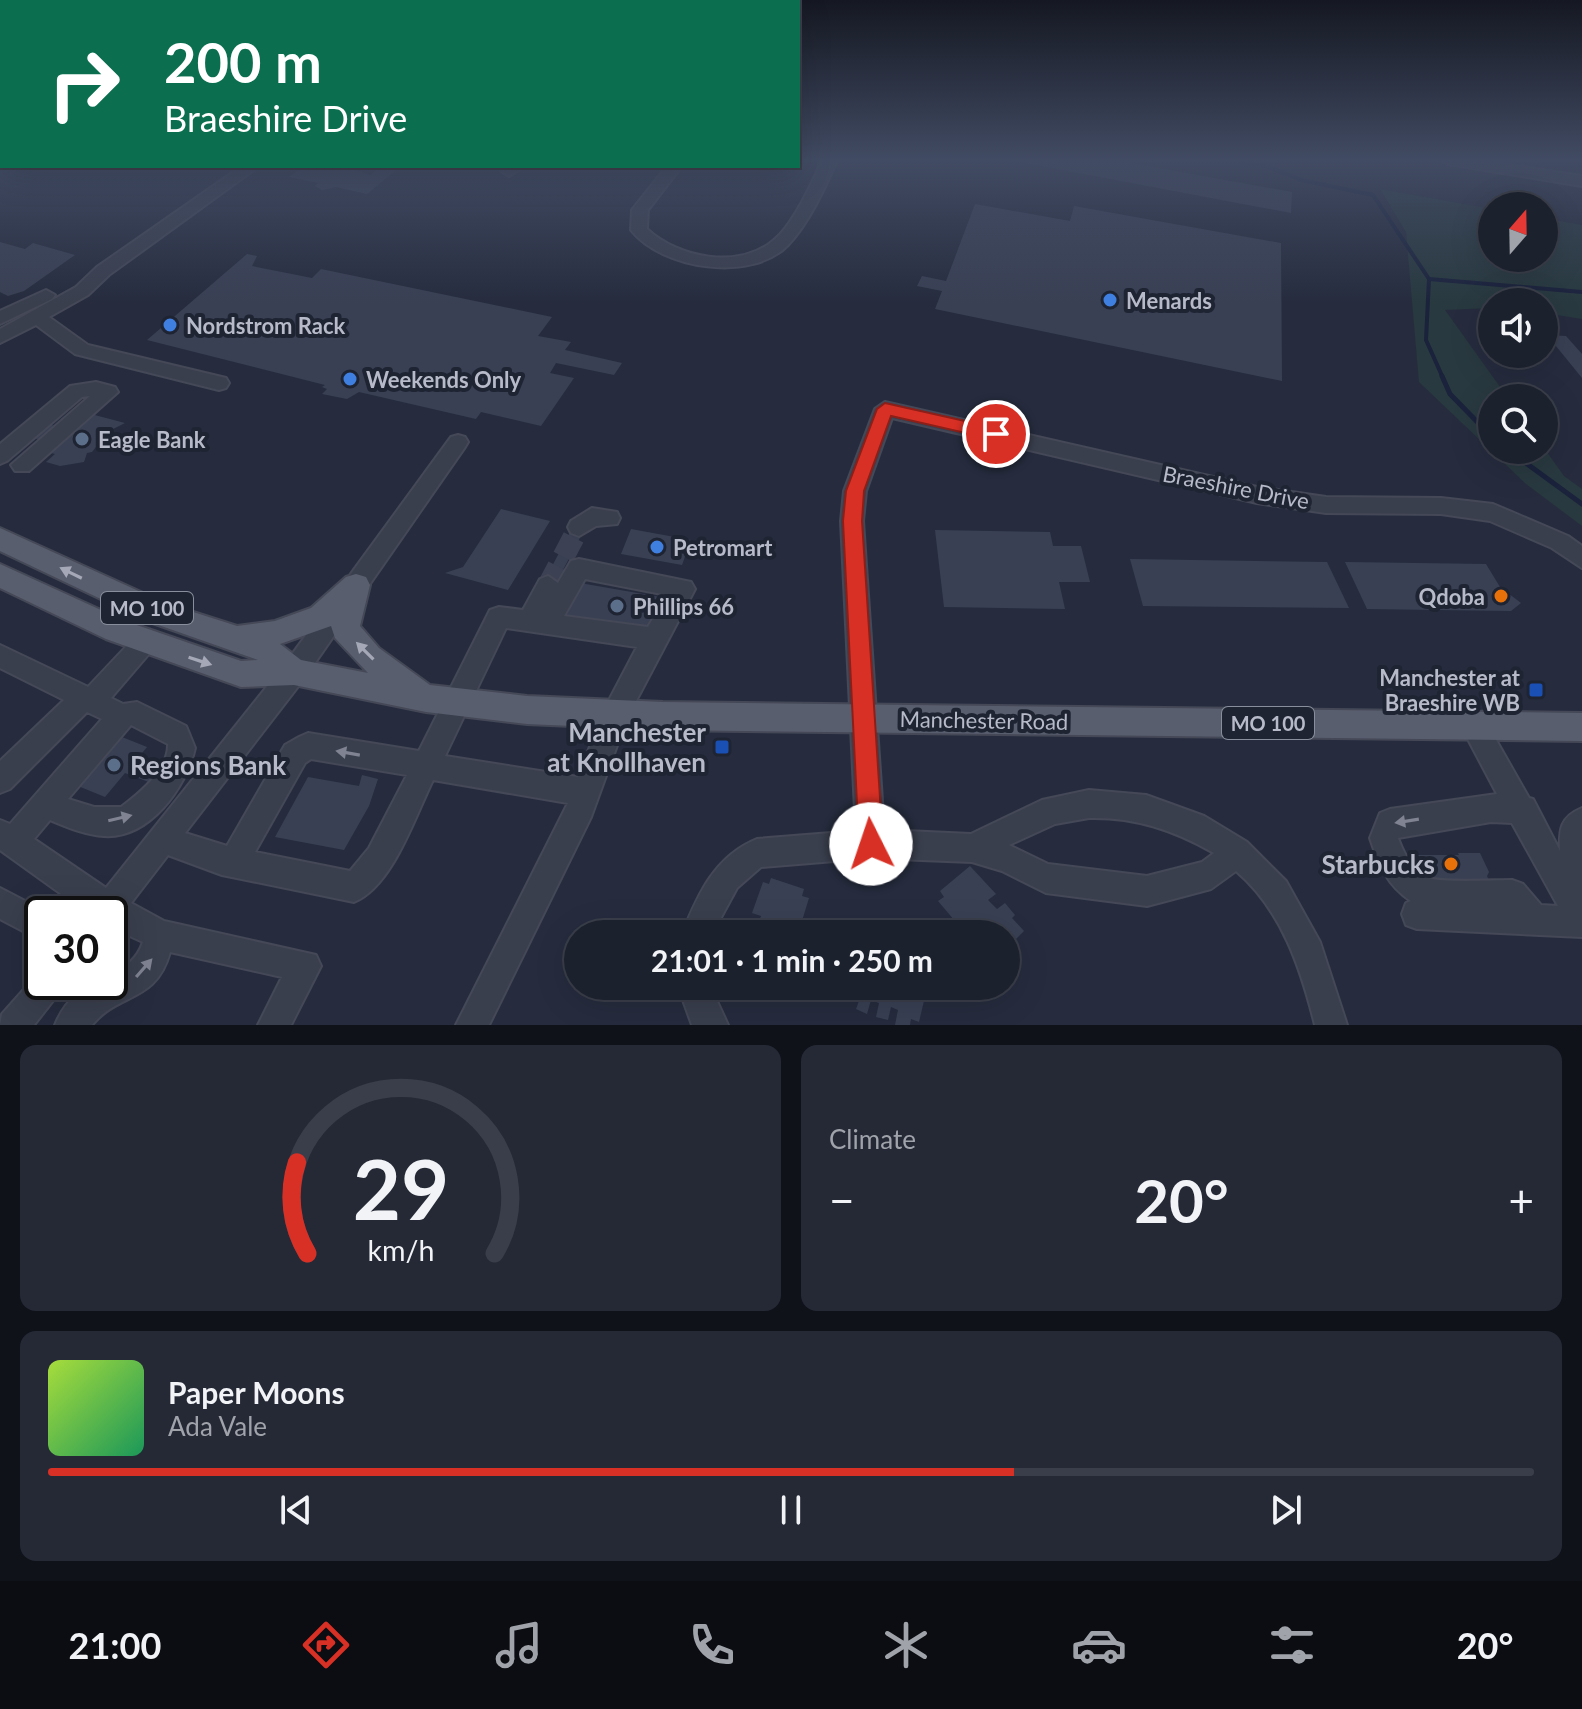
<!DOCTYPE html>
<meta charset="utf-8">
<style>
:root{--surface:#1c212e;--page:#252936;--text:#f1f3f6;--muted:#a0a3aa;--line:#3a3e4a;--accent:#d93025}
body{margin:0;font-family:Lato,sans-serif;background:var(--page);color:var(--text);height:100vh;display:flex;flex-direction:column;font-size:30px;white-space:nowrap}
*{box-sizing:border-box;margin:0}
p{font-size:26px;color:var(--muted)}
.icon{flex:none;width:44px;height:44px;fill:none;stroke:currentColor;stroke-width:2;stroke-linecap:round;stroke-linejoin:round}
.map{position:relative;height:1025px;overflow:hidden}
.side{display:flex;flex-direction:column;gap:20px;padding:20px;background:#0f1219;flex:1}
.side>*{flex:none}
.hud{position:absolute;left:0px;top:0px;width:800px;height:168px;box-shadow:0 8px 32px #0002,0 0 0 2px var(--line);background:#0b6e4f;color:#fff;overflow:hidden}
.needle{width:52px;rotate:20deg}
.fabs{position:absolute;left:1478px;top:192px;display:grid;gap:16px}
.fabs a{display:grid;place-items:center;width:80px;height:80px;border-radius:50%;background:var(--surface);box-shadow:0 8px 32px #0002,0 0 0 2px var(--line);font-size:40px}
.speed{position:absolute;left:24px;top:896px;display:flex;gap:16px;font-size:40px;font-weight:700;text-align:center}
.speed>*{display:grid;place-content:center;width:104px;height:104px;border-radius:50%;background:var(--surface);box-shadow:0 8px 32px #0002,0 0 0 2px var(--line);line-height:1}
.speed .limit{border:4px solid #111;border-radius:12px;background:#fff;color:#111}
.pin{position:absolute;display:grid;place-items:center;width:68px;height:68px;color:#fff;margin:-34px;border:4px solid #fff;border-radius:50%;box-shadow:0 2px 8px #0007}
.me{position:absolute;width:88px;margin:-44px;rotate:356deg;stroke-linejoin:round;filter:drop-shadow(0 0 6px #0008)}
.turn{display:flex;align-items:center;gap:28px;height:168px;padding:0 32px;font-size:36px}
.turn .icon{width:104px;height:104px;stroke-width:2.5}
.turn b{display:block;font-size:56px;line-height:68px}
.big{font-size:60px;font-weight:700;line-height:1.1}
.side .card{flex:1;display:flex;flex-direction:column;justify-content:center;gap:12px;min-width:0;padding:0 28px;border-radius:16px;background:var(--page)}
.side .dial{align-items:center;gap:0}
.dial svg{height:208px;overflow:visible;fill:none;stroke:var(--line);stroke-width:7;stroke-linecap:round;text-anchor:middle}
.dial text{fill:var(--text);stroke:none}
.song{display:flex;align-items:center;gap:24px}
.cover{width:96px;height:96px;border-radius:12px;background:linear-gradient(135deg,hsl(80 70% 55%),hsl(150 70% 35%))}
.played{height:8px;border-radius:4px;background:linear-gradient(90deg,var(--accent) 65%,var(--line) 65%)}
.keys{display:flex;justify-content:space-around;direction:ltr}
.heat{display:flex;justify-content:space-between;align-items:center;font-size:44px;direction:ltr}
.side .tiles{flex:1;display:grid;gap:20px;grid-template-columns:1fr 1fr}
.card:last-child{grid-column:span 2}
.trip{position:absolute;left:564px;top:920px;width:456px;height:80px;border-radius:40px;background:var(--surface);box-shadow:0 8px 32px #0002,0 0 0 2px var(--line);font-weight:700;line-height:80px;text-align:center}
.dock{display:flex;height:128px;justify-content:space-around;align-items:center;background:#0b0d12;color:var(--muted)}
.dock .icon{width:56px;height:56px}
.dock .on{color:var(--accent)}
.dock b{font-size:36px;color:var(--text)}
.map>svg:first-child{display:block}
</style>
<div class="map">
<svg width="1582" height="1025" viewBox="0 0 1582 1025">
<rect width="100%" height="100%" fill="#262c3e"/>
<path fill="#28393f" d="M1380,189l112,20v49h52v-40l38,7v94l-38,-6v-11h-52v6l-47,2 63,88h-16v52l52,-2 20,28 18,13v37l-56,-42 -107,-102 -13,-150z"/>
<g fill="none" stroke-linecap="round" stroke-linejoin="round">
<g stroke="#1a223c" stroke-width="4">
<path d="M1235,160l31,6 35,14 72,15 56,84 -3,61 17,38"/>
<path d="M1429,279l153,13"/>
</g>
<g stroke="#1a223c" stroke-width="5">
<path d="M1442,376l8,18 42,43"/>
<path d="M1508,450l74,54"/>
</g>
</g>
<g fill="#394054">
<path d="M1010,160h105l177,32 -1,21z"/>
<path d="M303,166h43l24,9 10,-8 16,3 -29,24 -31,-7 -14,3 -7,-4 3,-3 -29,-6z"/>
<path d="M975,204l95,17 4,-15 207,37 1,138 -347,-72 7,-18 -25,-5 5,-10 24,5z"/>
<path d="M0,242l25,7 8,-6 42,12 -51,36 -16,5 -8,-4z"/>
<path d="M247,254l10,2 -5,10 60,12 9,-9 231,48 -14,19 33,6 -6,8 57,13 -8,12 -58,-12 -6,10 24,5 -33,48 -60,-14 -5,7 -117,-27 -12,7 -25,-5 5,-5 -5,-2 3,-2 -178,-45z"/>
<path d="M1547,335l19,1 16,18v24z"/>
<path d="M87,413l38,10 -12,6 -2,6 -11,7 -8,10 -5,1 -3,9 -24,4 -14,-4 9,-8 -8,-2 9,-8 -33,-9 16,-13 30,7z"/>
<path d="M501,509l49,12 -42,69 -63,-17 18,-6z"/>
<path d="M574,525l11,3 -31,59 -12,-2z"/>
<path d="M631,529l60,11 -9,25 -61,-11z"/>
<path d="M935,530l115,2 3,14h28l9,36h-31l6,27 -121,-2z"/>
<path d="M1130,559l197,3 22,46 -206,-2z"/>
<path d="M1345,562l141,2 14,23 21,16 -10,8 -144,-2z"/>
<path d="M580,583l86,15 -11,33 -88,-16z"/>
<path d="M122,737l25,10 -9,11 29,10 -13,16 -29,-11 -20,24 -27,-11z"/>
<path d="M362,775l16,4 -9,27 -25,44 -69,-13 33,-60 51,9z"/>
<path d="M1458,853h22l9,19 -2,4 3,7 -66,-1 -11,-27h46z"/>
<path d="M970,866l26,28 -8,6 9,9 8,-6 10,12 -3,3 12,13 -18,18v-15h-40l-28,-33 6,-4 -4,-6z"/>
<path d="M771,878l33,11 -2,7 7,2 -11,36h-56l4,-11 25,9 -13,-7 3,-9 -9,-3 11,-31 6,2z"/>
<path d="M819,986h104l4,2 -8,34 -8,-3 -1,6h-15l3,-15 -7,-3 -3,13 -12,-3 3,-14 -8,-3 -4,14 -11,-5 3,-8z"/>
</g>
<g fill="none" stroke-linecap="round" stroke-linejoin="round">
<path stroke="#3c4153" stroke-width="22" stroke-dasharray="22 11" stroke-linecap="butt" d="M548,586l31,-59"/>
<g stroke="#444857" stroke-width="4">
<g id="minor">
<path d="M823,160h14c-12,28 -28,63 -49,85 -37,38 -126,24 -157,-15l1,-20 35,-44h15l-34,44 -1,19c31,29 92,41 127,11 19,-15 38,-58 49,-80z"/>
<path d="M1441,160h35l106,16v10l-134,-22z"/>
<path d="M242,166h17l-150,109 -21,20 -39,22 39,28 138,33 3,5 -3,5 -7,2 -144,-36 -39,-29 -36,18v-14l76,-42 21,-20z"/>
<path d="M507,166h17l-15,10 -8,-5z"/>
<path d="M46,290l9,5 -3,4 -52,25v-13z"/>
<path d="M96,382l19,5 3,5 -89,79h-14l-4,-6 79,-69 -8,1 -75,64 -7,3v-20l70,-58z"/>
<path d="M885,402l372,85 69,10 115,1 52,6 75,32 14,10v22l-30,-20 -62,-27 -49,-7 -115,-1 -69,-10 -365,-85 -26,73 -3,30 21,309 87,4 71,-34 47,-10 57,5 58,21 43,26 39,39 34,61 27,83h-32c-14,-56 -33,-115 -79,-154l-25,18 -64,17 -101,-13 -44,-22 -30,-9 -101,-4 -110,9 -24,21 -25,46h-30c16,-40 33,-78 75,-95l99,-8 -15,-310 3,-30 31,-82zM1089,818c46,-1 85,12 125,35l-12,9 -55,14 -99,-12 -39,-19 46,-21z"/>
<path d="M458,435l7,2 3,5 -3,5 -162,233 -118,153 42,13 58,-101 14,-8 9,-4 111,18 71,-141 9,-3 24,3 17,-31 8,-3 10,7 13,-22 8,-2 112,23 4,7 -68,129 -36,99 -102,208h-33l112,-222 -135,-23c-18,36 -40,106 -79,122l-132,-27 -54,-20 -37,48 33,18 152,34 5,11 -30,59h-33l24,-48 -112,-25c-14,51 -51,40 -78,73h-37c10,-24 28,-43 55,-43v-7c16,-9 27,-15 33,-33l-33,-15v-13h-21l-89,-64v-30l10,4 92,-105 -15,-7 -77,77 -10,4v-32l64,-61 -64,-32v-23l88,42 50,-53 9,-3 9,3 3,8 -48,56 12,6 14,-2 49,24 9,22c-9,40 -46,91 -91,88 -19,-1 -37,-9 -54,-16l-16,19 72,49 179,-224 166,-227zM585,579l82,16 -19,32 -84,-11zM506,628l131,19 -31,59 -28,71 -133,-21zM131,725l37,19c1,25 -28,49 -47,63h-27l-26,-8zM311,759l96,16 -38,73 -19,23 -95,-19 50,-89z"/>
<path d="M592,508l25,4 3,6 -3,6 -21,2 -17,10 -8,-3 -3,-6 3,-6z"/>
<path d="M1474,714l9,3 46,81 4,1 27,52c-1,-21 0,-34 22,-43v129l-165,-8 -11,-4 -4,-11 4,-11 5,-2c-24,-16 -32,-36 -41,-63l10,-25 10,-4 107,-15 -36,-68 4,-9zM1491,822l21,1 46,83 -17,-1 -18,-21 -11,-4c-19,0 -68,3 -83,-2 -16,-6 -26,-26 -31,-40z"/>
<path d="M0,888l50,26h-8v27l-42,-22z"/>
<path d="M42,969v13h22l-5,11 -25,32h-34l2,-11z"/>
<path d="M678,986h32l18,39h-36z"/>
</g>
</g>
<g stroke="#444857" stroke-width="4">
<path id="major" d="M0,528l165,75 72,23 38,-5 36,-13 35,-31 10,-3 10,3 4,8 -10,41 19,22 51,37 97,11 136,6 919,11v28l-919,-11 -136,-6 -101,-12 -132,-27 -53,2 -135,-48 -106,-51v-24l125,57 116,40 17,-1 -111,-39 -147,-70zM331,626l4,12 33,35 -67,-13 -21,-16z"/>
</g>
<use href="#minor" fill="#3a3f4e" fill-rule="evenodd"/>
<use href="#major" fill="#595e6e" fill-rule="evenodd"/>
</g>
<defs><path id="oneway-solid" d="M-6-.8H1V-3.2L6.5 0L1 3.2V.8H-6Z" transform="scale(2)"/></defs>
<g fill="#a4a8b7">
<use href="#oneway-solid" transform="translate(71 573) rotate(-154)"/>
<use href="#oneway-solid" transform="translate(365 651) rotate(-135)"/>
<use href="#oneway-solid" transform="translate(200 661) rotate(18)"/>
</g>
<g fill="#7f8392">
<use href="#oneway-solid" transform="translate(348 753) rotate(-170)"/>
<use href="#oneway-solid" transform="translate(120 818) rotate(-13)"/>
<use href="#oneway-solid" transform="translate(1407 821) rotate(171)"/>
<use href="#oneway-solid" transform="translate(144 968) rotate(-49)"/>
</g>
<linearGradient id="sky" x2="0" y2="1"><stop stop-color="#151822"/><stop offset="0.53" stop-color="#414b63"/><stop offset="1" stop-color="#414b63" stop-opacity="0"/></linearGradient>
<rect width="1582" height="303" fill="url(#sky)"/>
<path fill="#d93025" stroke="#8d1f18" stroke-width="2" d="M885,403l111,25 8,6 -8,6 -105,-24 -27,75 -2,30 21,323 -4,8 -8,3 -9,-3 -3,-8 -16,-323 3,-30 31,-82z"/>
<g fill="#3f7fe0" stroke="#1f2433" stroke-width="3">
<circle cx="1110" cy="300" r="8"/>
<circle cx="170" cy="325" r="8"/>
<circle cx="350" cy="379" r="8"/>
<circle cx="657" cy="547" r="8"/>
</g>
<g fill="#5c6f8a" stroke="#1f2433" stroke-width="3">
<circle cx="82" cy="439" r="8"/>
<circle cx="617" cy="606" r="8"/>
<circle cx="114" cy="765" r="8"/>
</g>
<g fill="#e8710a" stroke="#1f2433" stroke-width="3">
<circle cx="1501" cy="596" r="8"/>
<circle cx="1451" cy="864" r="8"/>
</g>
<g fill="#1a4fb4" stroke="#1f2433" stroke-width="3">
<rect x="1528" y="682" width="16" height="16" rx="4"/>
<rect x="714" y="739" width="16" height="16" rx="4"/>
</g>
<g text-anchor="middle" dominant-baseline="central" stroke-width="8" stroke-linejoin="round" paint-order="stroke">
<g fill="#1f2433" stroke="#898e9c" stroke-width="2">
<rect x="101" y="592" width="92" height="32" rx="6"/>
<rect x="1222" y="707" width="92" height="32" rx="6"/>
</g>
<g font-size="20" font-weight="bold" fill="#b7bbc9">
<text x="147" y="608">MO 100</text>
<text x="1268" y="723">MO 100</text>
</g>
<g font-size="22" font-weight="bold" fill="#b7bbc9" stroke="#1f2433" text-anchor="start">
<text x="1126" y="300">Menards</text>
<text x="186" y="325">Nordstrom Rack</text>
<text x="366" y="379">Weekends Only</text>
<text x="98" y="439">Eagle Bank</text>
<text x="673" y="547">Petromart</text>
<text x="1485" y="596" text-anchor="end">Qdoba</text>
<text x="633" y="606">Phillips 66</text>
<text x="1520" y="677" text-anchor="end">Manchester at<tspan x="1520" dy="25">Braeshire WB</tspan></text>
</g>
<g font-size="22" fill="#b7bbc9" stroke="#1f2433">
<text transform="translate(1236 487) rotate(11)">Braeshire Drive</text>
<text transform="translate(984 720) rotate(1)">Manchester Road</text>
</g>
<g font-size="26" font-weight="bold" fill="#b7bbc9" stroke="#1f2433" text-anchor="end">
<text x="706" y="732">Manchester<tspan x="706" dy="30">at Knollhaven</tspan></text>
<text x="130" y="765" text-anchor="start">Regions Bank</text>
<text x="1435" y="864">Starbucks</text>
</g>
</g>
</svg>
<div class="fabs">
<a><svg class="needle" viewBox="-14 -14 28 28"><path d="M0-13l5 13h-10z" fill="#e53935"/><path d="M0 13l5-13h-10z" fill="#a0a3aa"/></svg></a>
<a><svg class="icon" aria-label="sound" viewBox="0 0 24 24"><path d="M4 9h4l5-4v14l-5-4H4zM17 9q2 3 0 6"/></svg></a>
<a><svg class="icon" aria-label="search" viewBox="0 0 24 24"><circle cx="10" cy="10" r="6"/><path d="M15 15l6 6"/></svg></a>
</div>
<div class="speed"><div class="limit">30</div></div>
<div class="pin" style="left:996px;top:434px;background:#d93025"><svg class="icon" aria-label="arrive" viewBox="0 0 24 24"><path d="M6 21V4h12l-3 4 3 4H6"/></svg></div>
<svg class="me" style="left:871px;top:844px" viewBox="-20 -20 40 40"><circle r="19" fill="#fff"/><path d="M0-13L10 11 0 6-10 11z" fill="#d93025"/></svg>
<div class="trip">21:01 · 1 min · 250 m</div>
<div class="hud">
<div class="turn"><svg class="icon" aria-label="right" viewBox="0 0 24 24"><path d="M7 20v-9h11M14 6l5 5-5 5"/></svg><div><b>200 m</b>Braeshire Drive</div></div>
</div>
</div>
<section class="side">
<div class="tiles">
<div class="card dial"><svg viewBox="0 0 100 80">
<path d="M14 69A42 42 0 1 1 86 69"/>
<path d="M14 69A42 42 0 0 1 10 34" stroke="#d93025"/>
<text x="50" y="56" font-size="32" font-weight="700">29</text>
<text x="50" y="72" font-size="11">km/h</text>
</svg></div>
<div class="card"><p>Climate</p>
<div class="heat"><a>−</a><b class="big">20°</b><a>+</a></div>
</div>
<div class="card">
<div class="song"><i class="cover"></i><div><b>Paper Moons</b><p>Ada Vale</p></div></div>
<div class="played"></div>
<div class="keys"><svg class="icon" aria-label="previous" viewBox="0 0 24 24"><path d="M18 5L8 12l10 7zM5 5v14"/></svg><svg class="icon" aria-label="pause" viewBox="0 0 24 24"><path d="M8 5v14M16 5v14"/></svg><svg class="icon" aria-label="next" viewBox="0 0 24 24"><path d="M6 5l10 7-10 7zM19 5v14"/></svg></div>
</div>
</div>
</section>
<nav class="dock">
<b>21:00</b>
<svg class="icon on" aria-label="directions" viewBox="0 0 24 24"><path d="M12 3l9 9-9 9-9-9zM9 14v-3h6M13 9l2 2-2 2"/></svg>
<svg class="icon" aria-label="music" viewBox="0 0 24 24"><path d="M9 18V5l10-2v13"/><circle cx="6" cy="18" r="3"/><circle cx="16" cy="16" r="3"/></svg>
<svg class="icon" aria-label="phone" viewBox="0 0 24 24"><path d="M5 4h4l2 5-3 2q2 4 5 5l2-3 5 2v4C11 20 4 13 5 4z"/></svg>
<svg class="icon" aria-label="climate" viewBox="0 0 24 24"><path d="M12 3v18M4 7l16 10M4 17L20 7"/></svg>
<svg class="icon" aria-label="car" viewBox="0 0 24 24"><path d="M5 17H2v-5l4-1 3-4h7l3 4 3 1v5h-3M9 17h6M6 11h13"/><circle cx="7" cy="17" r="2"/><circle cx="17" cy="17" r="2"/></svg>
<svg class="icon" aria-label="filters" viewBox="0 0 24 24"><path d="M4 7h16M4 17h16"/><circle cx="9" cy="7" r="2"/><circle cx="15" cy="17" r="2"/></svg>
<b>20°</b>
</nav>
